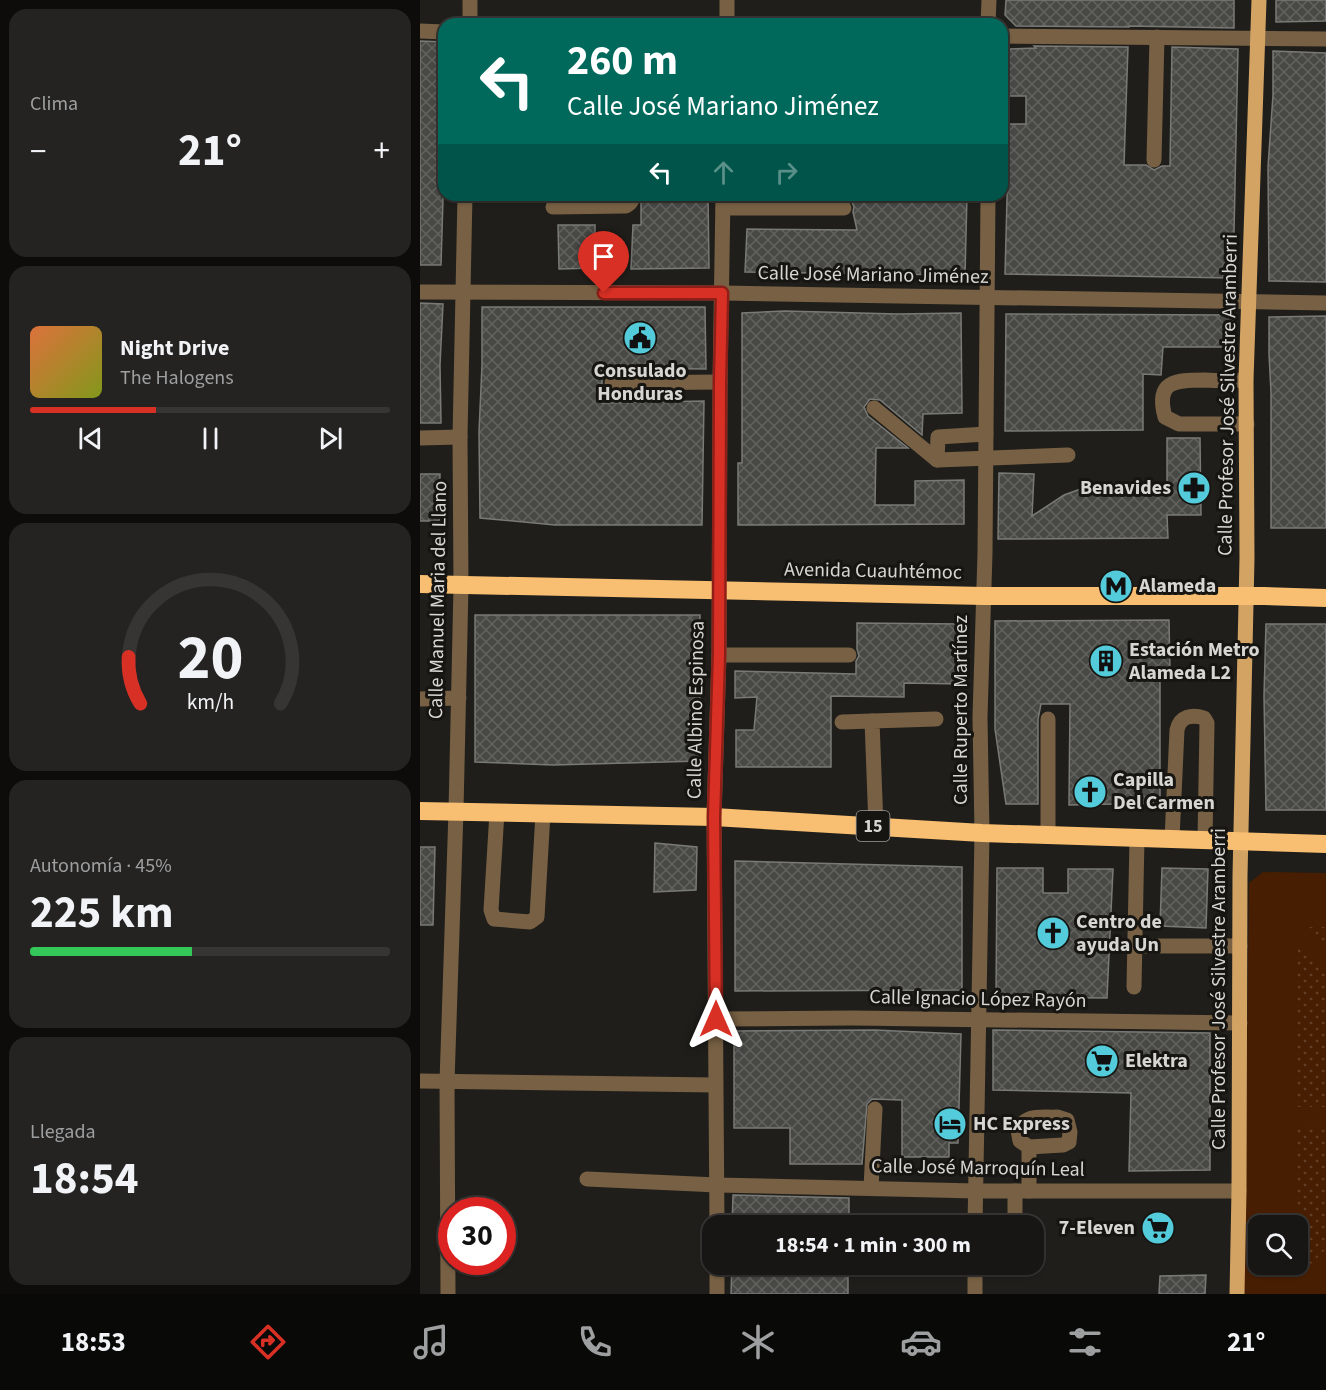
<!DOCTYPE html>
<html lang="es">
<meta charset="utf-8">
<style>
:root{--surface:#171614;--page:#242322;--text:#f1f3f6;--muted:#9e9fa0;--line:#363534;--accent:#d93025}
body{margin:0;font-family:"Source Sans 3",sans-serif;background:var(--page);color:var(--text);height:100vh;display:flex;flex-direction:column;font-size:22px;white-space:nowrap}
*{box-sizing:border-box;margin:0}
p{font-size:20px;color:var(--muted)}
.icon{flex:none;width:33px;height:33px;fill:none;stroke:currentColor;stroke-width:2;stroke-linecap:round;stroke-linejoin:round}
.map{position:relative;flex:1;overflow:hidden}
.sheet{display:flex;flex-direction:column;gap:9px;padding:9px;background:#0d0c0b;width:420px}
.sheet>*{flex:none}
.guide{position:absolute;left:18px;top:18px;width:570px;height:183px;border-radius:18px;box-shadow:0 2px 4px #0004,0 0 0 2px var(--line);background:#00695c;color:#fff;overflow:hidden}
.fabs{position:absolute;left:828px;top:1215px;display:grid;gap:12px}
.fabs a{display:grid;place-items:center;width:60px;height:60px;border-radius:12px;background:var(--surface);box-shadow:0 2px 4px #0004,0 0 0 2px var(--line);font-size:30px}
.speed{position:absolute;left:18px;top:1197px;display:flex;gap:12px;font-size:30px;font-weight:700;text-align:center}
.speed>*{display:grid;place-content:center;width:78px;height:78px;border-radius:50%;background:var(--surface);box-shadow:0 2px 4px #0004,0 0 0 2px var(--line);line-height:1}
.speed .limit{border:9px solid #d22;background:#fff;color:#111}
.pin{position:absolute;display:grid;place-items:center;width:51px;height:51px;color:#fff;margin:-62px -26px;border-radius:50% 50% 50% 0;rotate:-45deg;box-shadow:0 0 6px #0007}
.pin .icon{rotate:45deg}
.me{position:absolute;width:66px;margin:-33px;rotate:0deg;stroke-linejoin:round;filter:drop-shadow(0 0 4px #0008)}
.turn{display:flex;align-items:center;gap:21px;height:126px;padding:0 30px;font-size:27px}
.turn .icon{width:78px;height:78px;stroke-width:2.5}
.turn b{display:block;font-size:42px;line-height:51px}
.lanes{display:flex;align-items:center;height:57px;padding:0 30px;background:#0003;justify-content:center;gap:30px;direction:ltr}
.lanes .off{opacity:.35}
.big{font-size:45px;font-weight:700;line-height:1.1}
.sheet .card{flex:1;display:flex;flex-direction:column;justify-content:center;gap:9px;min-width:0;padding:0 21px;border-radius:18px;background:var(--page)}
.sheet .dial{align-items:center;gap:0}
.dial svg{height:156px;overflow:visible;fill:none;stroke:var(--line);stroke-width:7;stroke-linecap:round;text-anchor:middle}
.dial text{fill:var(--text);stroke:none}
.song{display:flex;align-items:center;gap:18px}
.cover{width:72px;height:72px;border-radius:9px;background:linear-gradient(135deg,hsl(20 70% 55%),hsl(70 70% 35%))}
.played{height:6px;border-radius:3px;background:linear-gradient(90deg,var(--accent) 35%,var(--line) 35%)}
.keys{display:flex;justify-content:space-around;direction:ltr}
.heat{display:flex;justify-content:space-between;align-items:center;font-size:33px;direction:ltr}
.charge{height:9px;border-radius:4px;background:linear-gradient(90deg,#34c759 45%,var(--line) 0)}
.trip{position:absolute;left:282px;top:1215px;width:342px;height:60px;border-radius:18px;background:var(--surface);box-shadow:0 2px 4px #0004,0 0 0 2px var(--line);font-weight:700;line-height:60px;text-align:center}
.tab-bar{display:flex;height:96px;justify-content:space-around;align-items:center;background:#090908;color:var(--muted)}
.tab-bar .icon{width:42px;height:42px}
.tab-bar .current{color:var(--accent)}
.tab-bar b{font-size:27px;color:var(--text)}
main{display:flex;flex:1;min-height:0}
.map>svg:first-child{display:block}
</style>
<main>
<section class="sheet">
<div class="card"><p>Clima</p>
<div class="heat"><a>−</a><b class="big">21°</b><a>+</a></div>
</div>
<div class="card">
<div class="song"><i class="cover"></i><div><b>Night Drive</b><p>The Halogens</p></div></div>
<div class="played"></div>
<div class="keys"><svg class="icon" aria-label="previous" viewBox="0 0 24 24"><path d="M18 5L8 12l10 7zM5 5v14"/></svg><svg class="icon" aria-label="pause" viewBox="0 0 24 24"><path d="M8 5v14M16 5v14"/></svg><svg class="icon" aria-label="next" viewBox="0 0 24 24"><path d="M6 5l10 7-10 7zM19 5v14"/></svg></div>
</div>
<div class="card dial"><svg viewBox="0 0 100 80">
<path d="M14 69A42 42 0 1 1 86 69"/>
<path d="M14 69A42 42 0 0 1 8 45" stroke="#d93025"/>
<text x="50" y="56" font-size="32" font-weight="700">20</text>
<text x="50" y="72" font-size="11">km/h</text>
</svg></div>
<div class="card"><p>Autonomía · 45%</p><b class="big">225 km</b><div class="charge"></div></div>
<div class="card"><p>Llegada</p><b class="big">18:54</b></div>
</section>
<div class="map">
<svg width="906" height="1294" viewBox="0 0 906 1294">
<defs>
<pattern id="garden-dots" width="8" height="8" patternUnits="userSpaceOnUse" patternTransform="scale(1.5)"><rect width="8" height="8" fill="#471e02"/><path d="M2 2h.1M6 6h.1" fill="none" stroke="#613e26" stroke-width="1.8" stroke-linecap="round"/></pattern>
<pattern id="building-cross-hatch" width="8" height="8" patternUnits="userSpaceOnUse" patternTransform="scale(1.5)"><rect width="8" height="8" fill="#484945"/><path d="M0 0l8 8M0 8l8-8" fill="none" stroke="#62625f"/></pattern>
</defs>
<rect width="100%" height="100%" fill="#1f1e1a"/>
<path fill="#471e02" fill-rule="evenodd" d="M843,872l63,1v421h-82l5,-411zM838,1226h40v38h-40z"/>
<g fill="url(#garden-dots)">
<path d="M882,927h24v25z"/>
<path d="M878,945l28,28v134h-30z"/>
<path d="M876,1126h30v123l-32,31v-15l4,-1v-38l-3,-1z"/>
</g>
<g fill="url(#building-cross-hatch)" stroke="#797a76" stroke-width="1.5">
<path d="M586,0h228v28l-105,-2v1l-113,-1 -11,-11z"/>
<path d="M856,0h50v21l-50,1z"/>
<path d="M0,41l24,1v124l-3,99h-21z"/>
<path d="M614,46l94,1 -4,118h22l8,5 8,-4h8l2,-119 66,2 -5,229 -228,-4 4,-150h17v-28h-18l1,-47 27,-1z"/>
<path d="M853,51l53,2v229l-57,-1 -1,-114 5,-72z"/>
<path d="M288,195l1,73 -78,1 2,-44h8v-21l3,-7z"/>
<path d="M429,195h118l-2,80 -220,-3 2,-43 110,1 -4,-18 1,-5z"/>
<path d="M138,225h37v43l-36,1z"/>
<path d="M0,303l23,1 -3,61 1,58h-21z"/>
<path d="M62,307h223l1,62 -104,-1v35l102,-2 -2,124h-147l-75,-7 -1,-86 3,-67z"/>
<path d="M365,311l112,3 64,-1 1,100 -39,1 -1,21 -42,-35 -10,-1 -6,8 4,9 40,32h-32l-1,57h40v-24l49,-1v44l-226,1v-62h4v-150z"/>
<path d="M586,314l227,1 -1,32h-69l-2,28 -18,-1v56l-138,1z"/>
<path d="M906,316v212h-55v-136l-2,-38v-37z"/>
<path d="M747,438h33l1,77h-34l1,23 -170,1 1,-66 35,1 -2,42 32,-21 25,-9 23,-3 19,2 36,11z"/>
<path d="M0,474h20l-1,47h-19z"/>
<path d="M55,615h225v146l-147,4 -78,-3z"/>
<path d="M749,620l1,51 -10,4v128l-91,2 1,-101h-29l-3,15v85h-32l-11,-75v-108z"/>
<path d="M437,623l105,1 -1,60 -57,-1v14l-73,-1v71h-95v-37h18l3,-33 -22,1v-27l121,3v-13l3,-5 -2,-7z"/>
<path d="M846,624h60v186h-60l-2,-114z"/>
<path d="M235,843l42,4 -1,43 -42,2z"/>
<path d="M0,847h15l-2,78h-13z"/>
<path d="M315,861l227,6v123l-227,1z"/>
<path d="M577,868h46v25h25v-24h45l-6,129 -111,-1z"/>
<path d="M742,868l46,1 -2,59 -46,-2z"/>
<path d="M455,1030l86,4 -3,109h-9v14h-47v-57l-30,-1 -5,5 -5,60h-72v-36h-56v-97z"/>
<path d="M573,1030l217,3v137l-81,1 2,-78 -138,-3z"/>
<path d="M313,1195l116,3v28h-117z"/>
<path d="M312,1264h116v30h-117z"/>
<path d="M786,1275l-1,19h-46l1,-18z"/>
</g>
<g fill="none" stroke-linecap="round" stroke-linejoin="round">
<g stroke="#776043" stroke-width="15">
<path d="M50,24v-24"/>
<path d="M307,24v-24"/>
<path d="M568,24l1,-24"/>
<path d="M0,31l24,1"/>
<path d="M582,36l324,3"/>
<path d="M734,160l3,-123"/>
<path d="M133,207l73,-1 4,-3 5,-8"/>
<path d="M303,208h121"/>
<path d="M0,292l302,1 604,10"/>
<path d="M826,380c-14,1 -28,1 -42,0 -29,0 -49,1 -39,37l14,7h68"/>
<path d="M192,383l108,-1"/>
<path d="M454,408l63,52 131,-5"/>
<path d="M0,438l40,-1"/>
<path d="M517,460l1,-23 48,-3"/>
<path d="M299,655h130"/>
<path d="M0,699l39,-1"/>
<path d="M628,719v116"/>
<path d="M422,722l30,-1"/>
<path d="M77,812l-6,98 3,9 36,3 7,-5 6,-104"/>
<path d="M456,826l-4,-105 64,-2"/>
<path d="M752,839l5,-109c3,-14 15,-16 27,-12l3,5 -2,117"/>
<path d="M715,946h105"/>
<path d="M714,987l3,-149"/>
<path d="M296,1019l137,-1 387,5"/>
<path d="M0,1081l295,4"/>
<path d="M638,1117l9,3 3,12 -1,10 -6,3 -34,2 -9,-6 -2,-11c9,-17 23,-12 40,-13z"/>
<path d="M609,1147v44"/>
<path d="M167,1179l130,6 259,6h263"/>
<path d="M451,1188l4,-79"/>
<path d="M297,1226l-3,-409 5,-162 1,-273 3,-187"/>
<path d="M555,1226l7,-393 -2,-116 5,-164 3,-358"/>
<path d="M595,1226v-35"/>
<path d="M555,1264v30"/>
<path d="M28,1294l-1,-212 9,-271 5,-225 -1,-149 5,-242"/>
<path d="M297,1294v-30"/>
</g>
<path stroke="#d3a364" stroke-width="15" d="M817,1294l2,-103 1,-315 7,-318 -1,-178 13,-380"/>
<g stroke="#f8be71" stroke-width="18">
<path d="M0,584l564,12h280l62,2"/>
<path d="M0,811l294,6 268,16 344,11"/>
</g>
</g>
<g fill="none" stroke-linecap="round" stroke-linejoin="round">
<g stroke="#8d1f18" stroke-width="15">
<path id="route" d="M184,293h118l-2,89 -1,273 -5,162 2,202"/>
</g>
<use href="#route" stroke="#d93025" stroke-width="10"/>
</g>
<defs>
<g id="civic-disc" transform="scale(1.725)"><circle r="9.5" fill="#53cbda" stroke="#161511"/><path d="M-.6-6.5H3V-4.5H.6V-3L4-1V1h2V6H-6V1h2V-1L-.6-3ZM-1.2 2.5V6h2.4V2.5Z" fill="#111"/></g>
<g id="pharmacy-disc" transform="scale(1.725)"><circle r="9.5" fill="#53cbda" stroke="#161511"/><path d="M-2-6h4v4h4v4h-4v4h-4v-4h-4v-4h4Z" fill="#111"/></g>
<g id="metro-disc" transform="scale(1.725)"><circle r="9.5" fill="#53cbda" stroke="#161511"/><path d="M-5.5 5V-5H-3L0 0L3-5H5.5V5H3V-.5L0 4L-3-.5V5Z" fill="#111"/></g>
<g id="building-disc" transform="scale(1.725)"><circle r="9.5" fill="#53cbda" stroke="#161511"/><path d="M-4-6H4V6H1V3H-1V6H-4ZM-2.5-4.3h1.7v1.8h-1.7ZM.8-4.3h1.7v1.8H.8ZM-2.5-1h1.7V.8h-1.7ZM.8-1h1.7V.8H.8Z" fill="#111"/></g>
<g id="church-disc" transform="scale(1.725)"><circle r="9.5" fill="#53cbda" stroke="#161511"/><path d="M-1.2-6h2.4v3.5h3.3v2.4h-3.3V6h-2.4V-.1h-3.3v-2.4h3.3Z" fill="#111"/></g>
<g id="supermarket-disc" transform="scale(1.725)"><circle r="9.5" fill="#53cbda" stroke="#161511"/><path d="M-6-5.5h2.5l.6 2H6L4.5 2H-2.5L-4.4-4H-6ZM-1.5 3.2a1.3 1.3 0 1 0 .1 0ZM3 3.2a1.3 1.3 0 1 0 .1 0Z" fill="#111"/></g>
<g id="hotel-disc" transform="scale(1.725)"><circle r="9.5" fill="#53cbda" stroke="#161511"/><path d="M-6-4.5h1.5V1H6V5H4.5V3h-9V5H-6ZM-4 0a1.8 1.8 0 1 1 3.6 0ZM.5 0V-2.5h3Q6-2.5 6 0Z" fill="#111"/></g>
</defs>
<g fill-rule="evenodd">
<use href="#civic-disc" x="220" y="338"/>
<use href="#pharmacy-disc" x="774" y="488"/>
<use href="#metro-disc" x="696" y="586"/>
<use href="#building-disc" x="686" y="661"/>
<use href="#church-disc" x="670" y="792"/>
<use href="#church-disc" x="633" y="933"/>
<use href="#supermarket-disc" x="682" y="1061"/>
<use href="#hotel-disc" x="530" y="1124"/>
<use href="#supermarket-disc" x="738" y="1228"/>
</g>
<g text-anchor="middle" dominant-baseline="central" stroke-width="6" stroke-linejoin="round" paint-order="stroke">
<rect fill="#161511" stroke="#9d9c99" stroke-width="1.5" x="436.5" y="811" width="33" height="30" rx="4.5"/>
<g font-size="18" font-weight="bold" fill="#d7d6d3">
<text x="453" y="826">15</text>
</g>
<g font-size="20" fill="#d7d6d3" stroke="#161511">
<text transform="translate(453 275) rotate(1)">Calle José Mariano Jiménez</text>
<text transform="translate(808 395) rotate(-89)">Calle Profesor José Silvestre Aramberri</text>
<text transform="translate(453 571) rotate(1)">Avenida Cuauhtémoc</text>
<text transform="translate(18 600) rotate(-89)">Calle Manuel Maria del Llano</text>
<text transform="translate(276 710) rotate(-89)">Calle Albino Espinosa</text>
<text transform="translate(541 710) rotate(-90)">Calle Ruperto Martínez</text>
<text transform="translate(799 989) rotate(-90)">Calle Profesor José Silvestre Aramberri</text>
<text transform="translate(558 999) rotate(1)">Calle Ignacio López Rayón</text>
<text transform="translate(558 1168) rotate(1)">Calle José Marroquín Leal</text>
</g>
<g font-size="20" font-weight="bold" fill="#d7d6d3" stroke="#161511" text-anchor="start">
<text x="220" y="371" text-anchor="middle">Consulado<tspan x="220" dy="23">Honduras</tspan></text>
<text x="751" y="488" text-anchor="end">Benavides</text>
<text x="719" y="586">Alameda</text>
<text x="709" y="650">Estación Metro<tspan x="709" dy="23">Alameda L2</tspan></text>
<text x="693" y="780">Capilla<tspan x="693" dy="23">Del Carmen</tspan></text>
<text x="656" y="922">Centro de<tspan x="656" dy="23">ayuda Un</tspan></text>
<text x="705" y="1061">Elektra</text>
<text x="553" y="1124">HC Express</text>
<text x="715" y="1228" text-anchor="end">7-Eleven</text>
</g>
</g>
</svg>
<div class="fabs">
<a><svg class="icon" aria-label="search" viewBox="0 0 24 24"><circle cx="10" cy="10" r="6"/><path d="M15 15l6 6"/></svg></a>
</div>
<div class="speed"><div class="limit">30</div></div>
<div class="pin" style="left:184px;top:293px;background:#d93025"><svg class="icon" aria-label="arrive" viewBox="0 0 24 24"><path d="M6 21V4h12l-3 4 3 4H6"/></svg></div>
<svg class="me" style="left:296px;top:1019px" viewBox="-20 -20 40 40"><path d="M0-17L14 15 0 8-14 15z" fill="#d93025" stroke="#fff" stroke-width="4"/></svg>
<div class="trip">18:54 · 1 min · 300 m</div>
<div class="guide">
<div class="turn"><svg class="icon" aria-label="left" viewBox="0 0 24 24"><path d="M17 20v-9H6M10 6l-5 5 5 5"/></svg><div><b>260 m</b>Calle José Mariano Jiménez</div></div>
<div class="lanes"><svg class="icon" aria-label="left" viewBox="0 0 24 24"><path d="M17 20v-9H6M10 6l-5 5 5 5"/></svg><svg class="icon off" aria-label="ahead" viewBox="0 0 24 24"><path d="M12 20V5M6 11l6-6 6 6"/></svg><svg class="icon off" aria-label="right" viewBox="0 0 24 24"><path d="M7 20v-9h11M14 6l5 5-5 5"/></svg></div>
</div>
</div>
</main>
<nav class="tab-bar">
<b>18:53</b>
<svg class="icon current" aria-label="directions" viewBox="0 0 24 24"><path d="M12 3l9 9-9 9-9-9zM9 14v-3h6M13 9l2 2-2 2"/></svg>
<svg class="icon" aria-label="music" viewBox="0 0 24 24"><path d="M9 18V5l10-2v13"/><circle cx="6" cy="18" r="3"/><circle cx="16" cy="16" r="3"/></svg>
<svg class="icon" aria-label="phone" viewBox="0 0 24 24"><path d="M5 4h4l2 5-3 2q2 4 5 5l2-3 5 2v4C11 20 4 13 5 4z"/></svg>
<svg class="icon" aria-label="climate" viewBox="0 0 24 24"><path d="M12 3v18M4 7l16 10M4 17L20 7"/></svg>
<svg class="icon" aria-label="car" viewBox="0 0 24 24"><path d="M5 17H2v-5l4-1 3-4h7l3 4 3 1v5h-3M9 17h6M6 11h13"/><circle cx="7" cy="17" r="2"/><circle cx="17" cy="17" r="2"/></svg>
<svg class="icon" aria-label="filters" viewBox="0 0 24 24"><path d="M4 7h16M4 17h16"/><circle cx="9" cy="7" r="2"/><circle cx="15" cy="17" r="2"/></svg>
<b>21°</b>
</nav>
